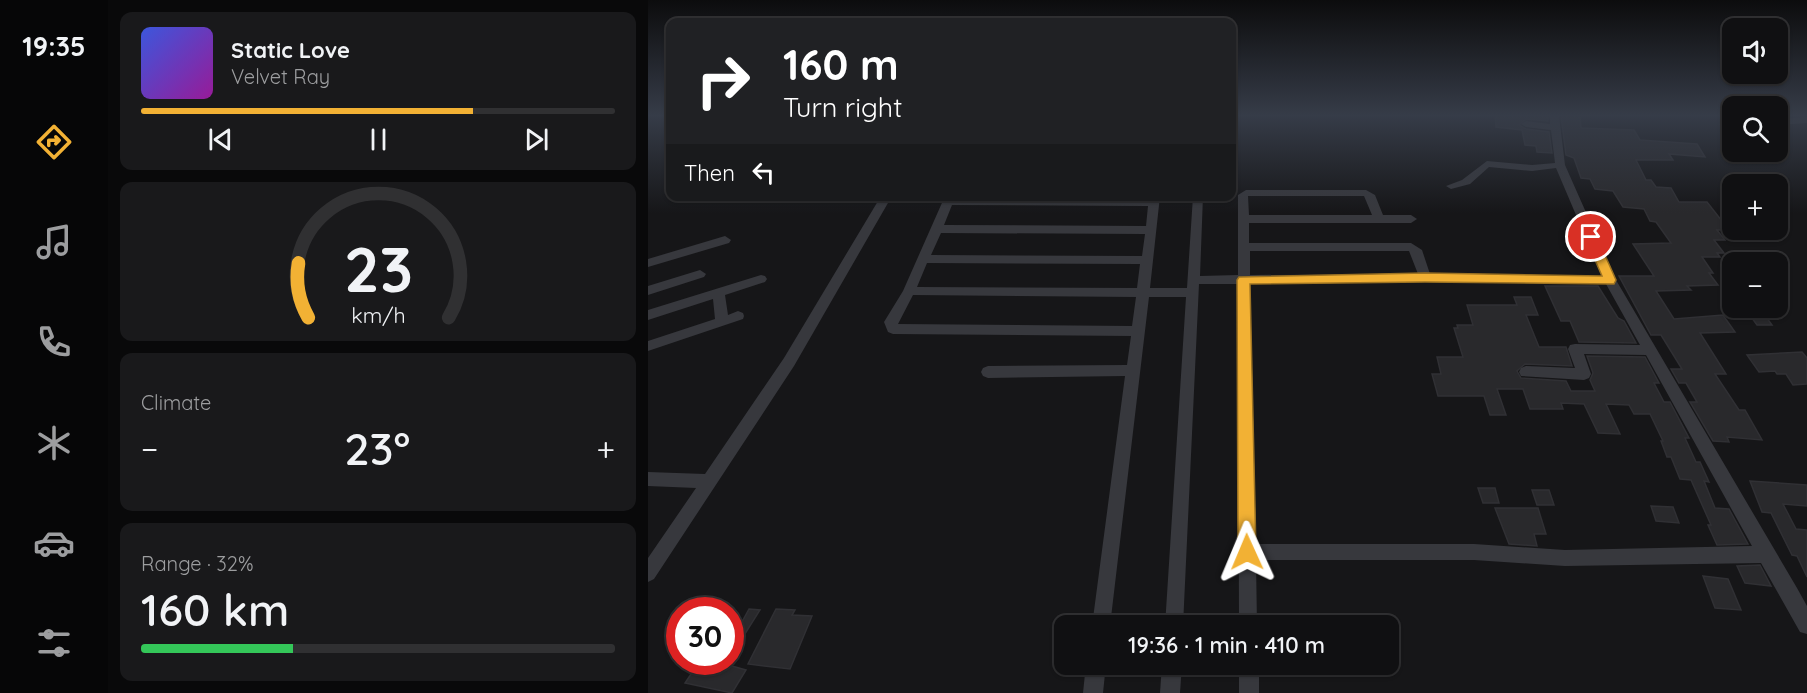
<!DOCTYPE html>
<meta charset="utf-8">
<style>
:root{--surface:#101012;--page:#19191b;--text:#f1f3f6;--muted:#9c9d9f;--line:#303032;--accent:#f2b134}
body{margin:0;font-family:Quicksand,sans-serif;background:var(--page);color:var(--text);height:100vh;display:flex;flex-direction:column;font-size:22px;white-space:nowrap}
*{box-sizing:border-box;margin:0}
p{font-size:20px;color:var(--muted)}
.icon{flex:none;width:33px;height:33px;fill:none;stroke:currentColor;stroke-width:2;stroke-linecap:round;stroke-linejoin:round}
.map{position:relative;flex:1;overflow:hidden}
.panel{display:flex;flex-direction:column;gap:12px;padding:12px;background:#09090a;width:540px}
.panel>*{flex:none}
.hud{position:absolute;left:18px;top:18px;width:570px;height:183px;border-radius:12px;box-shadow:0 2px 4px #0004,0 0 0 2px var(--line);background:#202124;color:#fff;overflow:hidden}
.buttons{position:absolute;left:1074px;top:18px;display:grid;gap:12px}
.buttons a{display:grid;place-items:center;width:66px;height:66px;border-radius:12px;background:var(--surface);box-shadow:0 2px 4px #0004,0 0 0 2px var(--line);font-size:30px}
.speed{position:absolute;left:18px;top:597px;display:flex;gap:12px;font-size:30px;font-weight:700;text-align:center}
.speed>*{display:grid;place-content:center;width:78px;height:78px;border-radius:50%;background:var(--surface);box-shadow:0 2px 4px #0004,0 0 0 2px var(--line);line-height:1}
.speed .limit{border:9px solid #d22;background:#fff;color:#111}
.pin{position:absolute;display:grid;place-items:center;width:51px;height:51px;color:#fff;margin:-26px;border:3px solid #fff;border-radius:50%;box-shadow:0 2px 6px #0007}
.me{position:absolute;width:66px;margin:-33px;rotate:359deg;stroke-linejoin:round;filter:drop-shadow(0 0 4px #0008)}
.turn{display:flex;align-items:center;gap:21px;height:126px;padding:0 18px;font-size:27px}
.turn .icon{width:78px;height:78px;stroke-width:2.5}
.turn b{display:block;font-size:42px;line-height:51px}
.then{display:flex;align-items:center;height:57px;padding:0 18px;background:#0003;gap:12px;font-size:22px}
.big{font-size:45px;font-weight:600;line-height:1.1}
.panel .widget{flex:1;display:flex;flex-direction:column;justify-content:center;gap:9px;min-width:0;padding:0 21px;border-radius:12px;background:var(--page)}
.panel .dial{align-items:center;gap:0}
.dial svg{height:156px;overflow:visible;fill:none;stroke:var(--line);stroke-width:7;stroke-linecap:round;text-anchor:middle}
.dial text{fill:var(--text);stroke:none}
.song{display:flex;align-items:center;gap:18px}
.cover{width:72px;height:72px;border-radius:9px;background:linear-gradient(135deg,hsl(230 70% 55%),hsl(300 70% 35%))}
.played{height:6px;border-radius:3px;background:linear-gradient(90deg,var(--accent) 70%,var(--line) 70%)}
.keys{display:flex;justify-content:space-around;direction:ltr}
.heat{display:flex;justify-content:space-between;align-items:center;font-size:33px;direction:ltr}
.charge{height:9px;border-radius:4px;background:linear-gradient(90deg,#34c759 32%,var(--line) 0)}
.trip{position:absolute;left:406px;top:615px;width:345px;height:60px;border-radius:12px;background:var(--surface);box-shadow:0 2px 4px #0004,0 0 0 2px var(--line);font-weight:600;line-height:60px;text-align:center}
main{display:flex;flex:1;min-height:0}
.tab-bar{display:flex;flex-direction:column;width:108px;justify-content:space-around;align-items:center;background:#060607;color:var(--muted)}
.tab-bar .icon{width:42px;height:42px}
.tab-bar .on{color:var(--accent)}
.tab-bar b{font-size:27px;color:var(--text)}
.map>svg:first-child{display:block}
</style>
<main>
<nav class="tab-bar">
<b>19:35</b>
<svg class="icon on" aria-label="directions" viewBox="0 0 24 24"><path d="M12 3l9 9-9 9-9-9zM9 14v-3h6M13 9l2 2-2 2"/></svg>
<svg class="icon" aria-label="music" viewBox="0 0 24 24"><path d="M9 18V5l10-2v13"/><circle cx="6" cy="18" r="3"/><circle cx="16" cy="16" r="3"/></svg>
<svg class="icon" aria-label="phone" viewBox="0 0 24 24"><path d="M5 4h4l2 5-3 2q2 4 5 5l2-3 5 2v4C11 20 4 13 5 4z"/></svg>
<svg class="icon" aria-label="climate" viewBox="0 0 24 24"><path d="M12 3v18M4 7l16 10M4 17L20 7"/></svg>
<svg class="icon" aria-label="car" viewBox="0 0 24 24"><path d="M5 17H2v-5l4-1 3-4h7l3 4 3 1v5h-3M9 17h6M6 11h13"/><circle cx="7" cy="17" r="2"/><circle cx="17" cy="17" r="2"/></svg>
<svg class="icon" aria-label="filters" viewBox="0 0 24 24"><path d="M4 7h16M4 17h16"/><circle cx="9" cy="7" r="2"/><circle cx="15" cy="17" r="2"/></svg>
</nav>
<section class="panel">
<div class="widget">
<div class="song"><i class="cover"></i><div><b>Static Love</b><p>Velvet Ray</p></div></div>
<div class="played"></div>
<div class="keys"><svg class="icon" aria-label="previous" viewBox="0 0 24 24"><path d="M18 5L8 12l10 7zM5 5v14"/></svg><svg class="icon" aria-label="pause" viewBox="0 0 24 24"><path d="M8 5v14M16 5v14"/></svg><svg class="icon" aria-label="next" viewBox="0 0 24 24"><path d="M6 5l10 7-10 7zM19 5v14"/></svg></div>
</div>
<div class="widget dial"><svg viewBox="0 0 100 80">
<path d="M14 69A42 42 0 1 1 86 69"/>
<path d="M14 69A42 42 0 0 1 9 41" stroke="#f2b134"/>
<text x="50" y="56" font-size="32" font-weight="700">23</text>
<text x="50" y="72" font-size="11">km/h</text>
</svg></div>
<div class="widget"><p>Climate</p>
<div class="heat"><a>−</a><b class="big">23°</b><a>+</a></div>
</div>
<div class="widget"><p>Range · 32%</p><b class="big">160 km</b><div class="charge"></div></div>
</section>
<div class="map">
<svg width="1159" height="693" viewBox="0 0 1159 693">
<rect width="100%" height="100%" fill="#161618"/>
<g fill="#29292c" stroke="#303034" stroke-width="1.5">
<path d="M847,116h53v5l-22,-2 -7,6 7,4 23,3 3,21 -15,-1 -1,-6 -11,-1 -3,-15 -26,-3z"/>
<path d="M913,116h19l1,12 53,2 6,10 57,4 8,13 -36,-3 4,6h-37l10,20h5l5,7 15,1 8,14h28l22,28h-12l8,10h-11l10,13h-7l3,4h-18l11,16h-4l9,12 -31,1 4,4 -35,1 18,28 49,-4 12,17 -35,1 26,41h-11l24,36h6l17,30 -35,-3 2,5 -16,-1 -23,-39h7l-11,-19h-7l-8,-14h11l-21,-34h-10l-32,-59h35l-21,-32 38,-1 -15,-21 -6,-1 -6,-12 -21,-2 -10,-16 -18,-2 -5,-10 -9,-1 -7,-20 -8,-3z"/>
<path d="M897,286h53l20,32 6,3 12,22 -57,-1 -9,-21h-9z"/>
<path d="M866,297h17l7,18h-12l13,32h27l6,19 -47,-2 -8,7 4,7 45,3 5,10h24l-5,-11 3,-7 -6,-17 58,1 14,26h-5l10,19h6l19,36h-4l11,24h4l9,20 -5,-1 11,27 14,1 19,35 -31,1 -9,-20h3l-20,-45 -11,-1 -9,-22h-4l-6,-16h2l-13,-27h-16l-5,-9 -23,-1 14,30 -22,-1 -14,-29 -23,-1 2,6h-33l-7,-20h-26l9,26h-16l-6,-19h-46l-6,-22h9l-4,-17h26l-9,-29h4l-1,-3h16l-6,-20h50z"/>
<path d="M1101,314h15l8,11h-15z"/>
<path d="M1154,352l5,6v26l-14,1 -7,-11h-9l-2,-3 -16,1 -12,-17z"/>
<path d="M1102,481l57,4v21l-24,-2 13,25 11,1v47l-10,-21 -5,-1 -21,-42 -9,-1z"/>
<path d="M830,488h17l4,15h-16z"/>
<path d="M884,490h17l5,15h-17z"/>
<path d="M1003,506l22,1 6,16 -23,-2z"/>
<path d="M847,508h43l8,26h-12l3,12 -28,-2z"/>
<path d="M1112,565l11,21 -26,-3 -8,-17z"/>
<path d="M1055,576l25,3 13,31 -26,-2z"/>
<path d="M101,609l11,1 -17,27 -7,-4z"/>
<path d="M128,609l19,1 -3,5 20,1 -22,53 -42,-5z"/>
<path d="M51,662h19l28,8 -14,23 -47,-10z"/>
</g>
<g fill="none" stroke-linecap="round" stroke-linejoin="round">
<g fill="#37383d" fill-rule="evenodd">
<path d="M902,116h9l6,49 51,115 181,308 10,18v28l-7,-2 -39,-69 -196,3 -91,-6h-218l1,66h-18l-1,-342h-39l-16,342h-18l21,-329h-37l-39,329h-18l33,-250 -137,2 -5,-2 -2,-4 2,-4 5,-2 139,-1 4,-29 -238,-2 -5,-2 -4,-10 19,-31 42,-95h11l-1,3 194,1 1,-4h10l-10,92h37l6,-92h10l-3,80 38,-1v-80l8,-5h120l9,5 8,20h28l6,4 -6,4h-162v20h162l11,7 8,24 172,2 -46,-108 -24,3 -43,-4 -19,17 -19,5 -5,-3 16,-6 25,-19 45,4 23,-2 -4,-33 -25,-3 -5,-3 5,-3 24,3zM600,196h116l8,19h-123zM304,205l196,1 -2,20 -202,-1zM293,233l204,1 -3,22 -211,-1zM602,251h159l9,23 -168,1zM279,263l213,1 -3,24 -220,-1zM777,282l181,2 34,61 -65,-1 -5,1 -2,4 7,19 -49,-2 -5,2 -2,4 2,4 63,4 5,-2 2,-4 -7,-20 62,1 106,191 -187,4 -91,-6h-218l-6,-260zM265,295l223,2 -4,29 -234,-2z"/>
<path d="M1159,117v6l-29,2v-6z"/>
<path d="M1084,120v6l-8,1 -5,-3z"/>
<path d="M233,196h11l-98,170 -140,213 -6,3v-24l48,-70 -48,-2v-14l57,2 79,-116z"/>
<path d="M77,236l6,4 -2,3 -81,24v-8z"/>
<path d="M52,270l6,4 -2,3 -56,18v-9z"/>
<path d="M113,275l4,1 2,3 -2,3 -40,13 3,20 10,-4 5,2 1,3 -1,3 -95,32v-10l67,-22 -2,-20 -65,21v-10z"/>
<path d="M438,664h20l-3,29h-20z"/>
<path d="M514,664h20l-2,29h-20z"/>
<rect x="591" y="664" width="20" height="29"/>
</g>
</g>
<linearGradient id="sky" x2="0" y2="1"><stop stop-color="#0c0c0d"/><stop offset="0.54" stop-color="#363c48"/><stop offset="1" stop-color="#363c48" stop-opacity="0"/></linearGradient>
<rect width="1159" height="213" fill="url(#sky)"/>
<path fill="#f2b134" stroke="#9d7322" stroke-width="1.5" d="M943,233l6,4 19,43 -2,4 -189,-2 -175,2 6,268 -3,6 -6,3 -6,-3 -3,-6 -1,-272 2,-3 186,-4 177,3 -17,-39z"/>
</svg>
<div class="buttons">
<a><svg class="icon" aria-label="sound" viewBox="0 0 24 24"><path d="M4 9h4l5-4v14l-5-4H4zM17 9q2 3 0 6"/></svg></a>
<a><svg class="icon" aria-label="search" viewBox="0 0 24 24"><circle cx="10" cy="10" r="6"/><path d="M15 15l6 6"/></svg></a>
<a>+</a>
<a>−</a>
</div>
<div class="speed"><div class="limit">30</div></div>
<div class="pin" style="left:943px;top:237px;background:#d93025"><svg class="icon" aria-label="arrive" viewBox="0 0 24 24"><path d="M6 21V4h12l-3 4 3 4H6"/></svg></div>
<svg class="me" style="left:599px;top:552px" viewBox="-20 -20 40 40"><path d="M0-17L14 15 0 8-14 15z" fill="#f2b134" stroke="#fff" stroke-width="4"/></svg>
<div class="trip">19:36 · 1 min · 410 m</div>
<div class="hud">
<div class="turn"><svg class="icon" aria-label="right" viewBox="0 0 24 24"><path d="M7 20v-9h11M14 6l5 5-5 5"/></svg><div><b>160 m</b>Turn right</div></div>
<div class="then">Then<svg class="icon" aria-label="left" viewBox="0 0 24 24"><path d="M17 20v-9H6M10 6l-5 5 5 5"/></svg></div>
</div>
</div>
</main>
